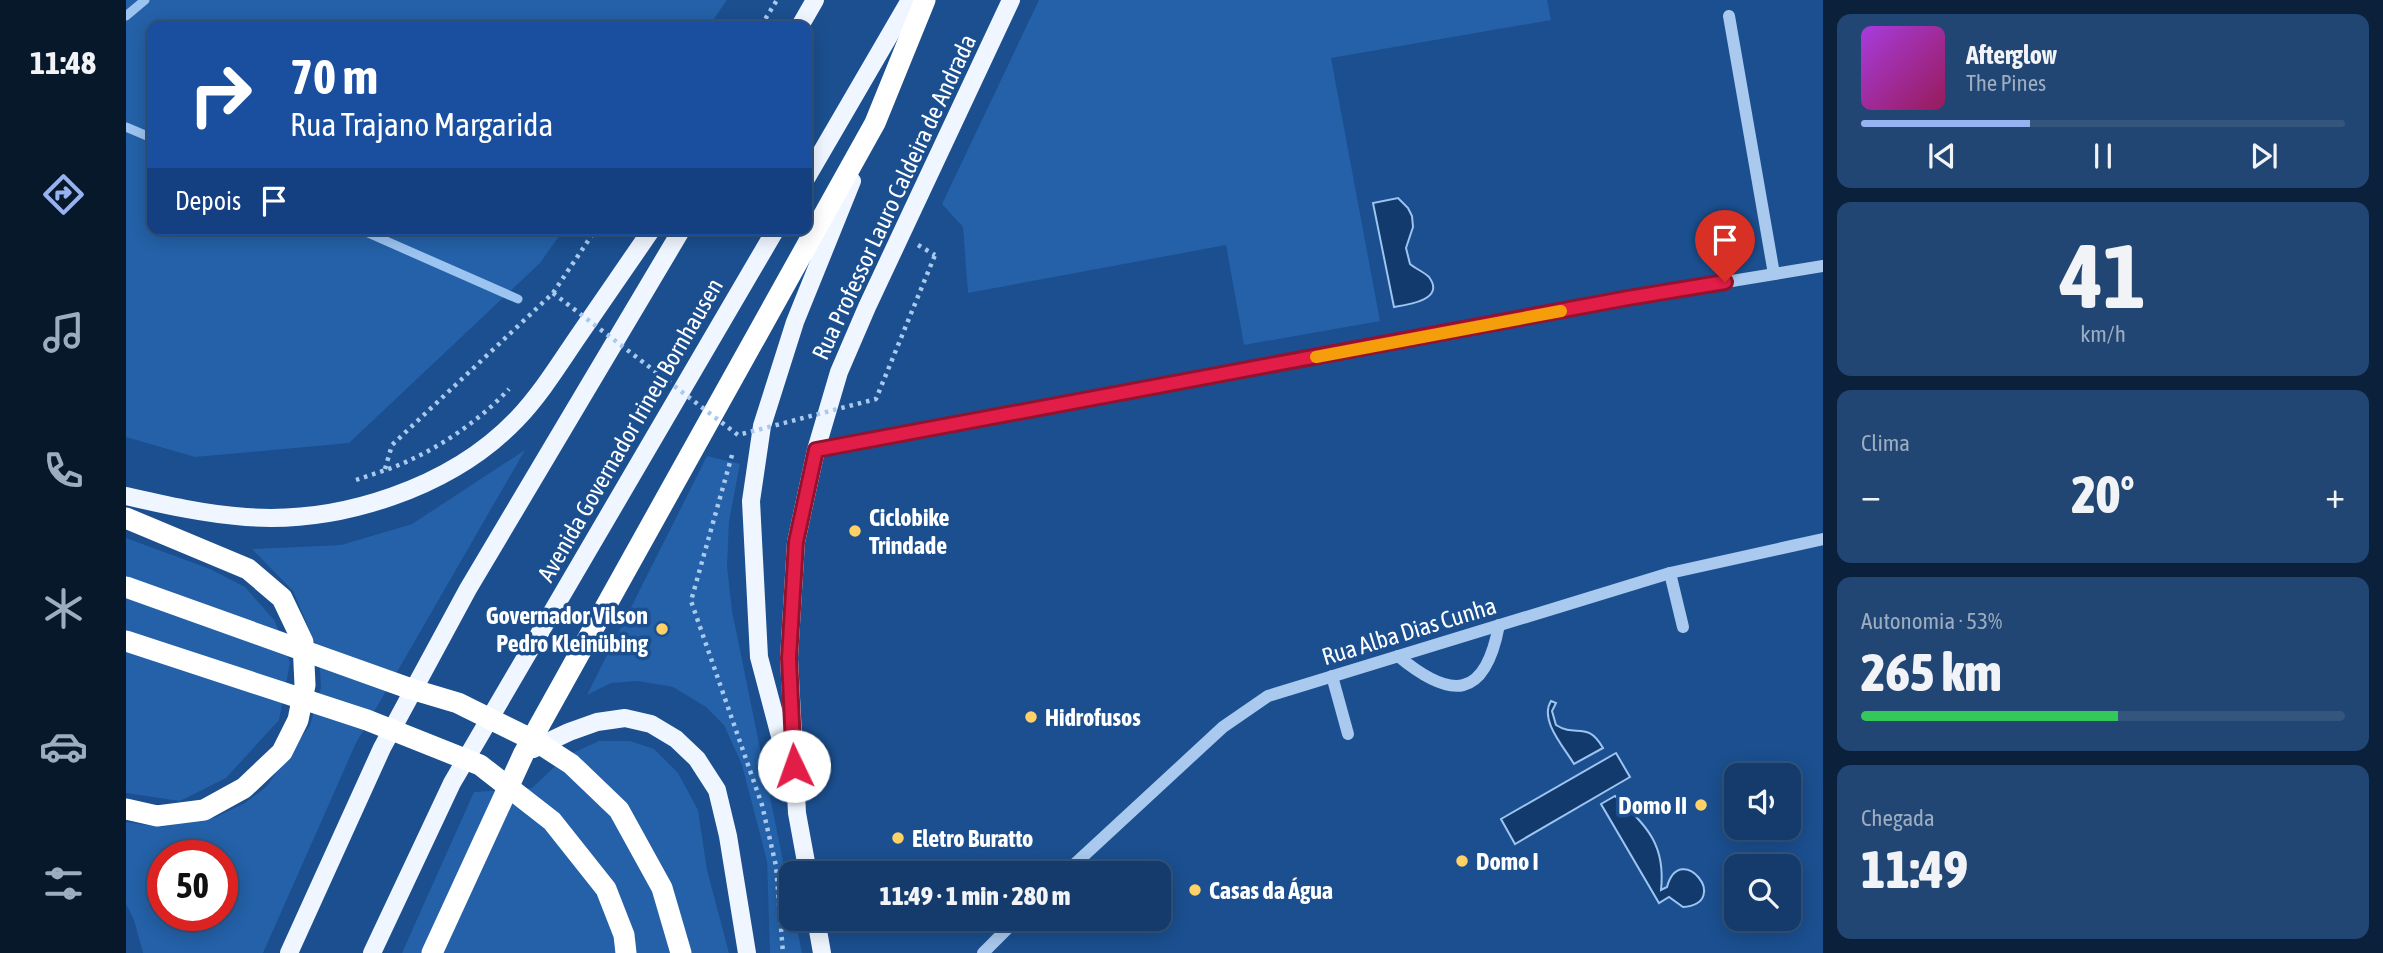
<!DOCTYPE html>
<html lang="pt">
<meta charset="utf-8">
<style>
:root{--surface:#143b6b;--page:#214673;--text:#f1f3f6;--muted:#9dadc1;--line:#33557e;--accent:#95b2f1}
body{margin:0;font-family:"Asap Condensed",sans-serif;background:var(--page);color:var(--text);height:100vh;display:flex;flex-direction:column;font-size:26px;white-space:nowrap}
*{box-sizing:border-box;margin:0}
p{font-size:23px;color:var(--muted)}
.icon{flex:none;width:38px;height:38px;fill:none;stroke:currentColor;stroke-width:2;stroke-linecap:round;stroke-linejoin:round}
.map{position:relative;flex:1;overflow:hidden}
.side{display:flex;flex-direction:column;gap:14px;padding:14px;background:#0b203b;width:560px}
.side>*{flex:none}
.banner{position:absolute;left:21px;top:21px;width:665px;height:214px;border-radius:14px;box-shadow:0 4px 18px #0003,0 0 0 2px var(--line);background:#1a4fa0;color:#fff;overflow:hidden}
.tools{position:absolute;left:1598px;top:763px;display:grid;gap:14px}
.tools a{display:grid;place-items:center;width:77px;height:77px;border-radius:14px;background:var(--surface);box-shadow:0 4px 18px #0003,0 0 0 2px var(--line);font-size:35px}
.speed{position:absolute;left:21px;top:840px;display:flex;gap:14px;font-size:35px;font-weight:700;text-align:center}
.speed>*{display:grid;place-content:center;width:91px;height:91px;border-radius:50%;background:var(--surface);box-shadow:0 4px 18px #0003,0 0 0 2px var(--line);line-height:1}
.speed .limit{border:10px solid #d22;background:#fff;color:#111}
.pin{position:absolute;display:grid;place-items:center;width:60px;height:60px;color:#fff;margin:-72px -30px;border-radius:50% 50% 50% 0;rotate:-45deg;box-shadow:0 0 7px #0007}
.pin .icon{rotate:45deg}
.me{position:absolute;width:77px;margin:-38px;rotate:357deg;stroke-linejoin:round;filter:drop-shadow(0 0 5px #0008)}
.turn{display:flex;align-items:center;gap:24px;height:147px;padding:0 28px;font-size:32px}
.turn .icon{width:91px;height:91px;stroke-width:2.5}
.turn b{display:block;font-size:49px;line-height:60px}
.then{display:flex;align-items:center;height:66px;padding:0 28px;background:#0003;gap:14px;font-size:26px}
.big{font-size:52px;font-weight:800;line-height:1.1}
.side .tile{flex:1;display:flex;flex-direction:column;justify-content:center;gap:10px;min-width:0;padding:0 24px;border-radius:14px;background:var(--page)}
.side .dial{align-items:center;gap:0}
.dial b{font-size:91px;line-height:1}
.song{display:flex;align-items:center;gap:21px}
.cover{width:84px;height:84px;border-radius:10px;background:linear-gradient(135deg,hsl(280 70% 55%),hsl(330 70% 35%))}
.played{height:7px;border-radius:4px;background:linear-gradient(90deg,var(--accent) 35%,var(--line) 35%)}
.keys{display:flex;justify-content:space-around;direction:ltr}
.heat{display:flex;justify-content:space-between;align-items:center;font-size:38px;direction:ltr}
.charge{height:10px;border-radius:5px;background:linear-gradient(90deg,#34c759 53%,var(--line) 0)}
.trip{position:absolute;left:653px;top:861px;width:392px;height:70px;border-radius:14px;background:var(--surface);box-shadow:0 4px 18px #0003,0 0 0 2px var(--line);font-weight:800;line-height:70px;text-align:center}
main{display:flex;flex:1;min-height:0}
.tabs{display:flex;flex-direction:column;width:126px;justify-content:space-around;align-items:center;background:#08182b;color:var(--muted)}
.tabs .icon{width:49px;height:49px}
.tabs .active{color:var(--accent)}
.tabs b{font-size:32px;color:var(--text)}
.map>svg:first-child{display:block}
</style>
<main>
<nav class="tabs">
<b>11:48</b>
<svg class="icon active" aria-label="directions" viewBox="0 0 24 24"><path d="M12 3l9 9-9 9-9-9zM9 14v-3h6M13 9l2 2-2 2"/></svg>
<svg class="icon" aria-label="music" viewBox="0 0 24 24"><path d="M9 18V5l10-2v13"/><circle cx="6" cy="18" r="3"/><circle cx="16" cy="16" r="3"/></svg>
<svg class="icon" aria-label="phone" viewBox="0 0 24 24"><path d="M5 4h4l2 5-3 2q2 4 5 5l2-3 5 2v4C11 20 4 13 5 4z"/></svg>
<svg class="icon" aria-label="climate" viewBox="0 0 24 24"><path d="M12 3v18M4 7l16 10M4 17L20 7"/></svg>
<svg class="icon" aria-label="car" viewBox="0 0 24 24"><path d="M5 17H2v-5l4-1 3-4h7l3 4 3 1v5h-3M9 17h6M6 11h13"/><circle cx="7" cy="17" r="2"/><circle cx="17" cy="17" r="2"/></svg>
<svg class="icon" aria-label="filters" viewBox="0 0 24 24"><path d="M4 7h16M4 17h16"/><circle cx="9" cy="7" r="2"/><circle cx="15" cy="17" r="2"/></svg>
</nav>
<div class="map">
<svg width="1697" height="953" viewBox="0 0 1697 953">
<rect width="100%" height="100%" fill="#1b4f8f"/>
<g fill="#2461a8" fill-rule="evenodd">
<path d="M0,0h601l-18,26h-557v203h412l-24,34 -191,180 -154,14 -69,-20z"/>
<path d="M913,0h508l4,20 -220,38 49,263 -136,24 -18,-100 -258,48 -5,-66 -21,-23z"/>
<path d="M399,450l-169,293 -93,210h-120l-9,-33 -8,-16v-82l35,5 55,-10 29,-14 21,-16 44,-62 11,-37 -2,-36 -26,-61 -41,-42 89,-4 71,-21zM37,856h59v59h-59z"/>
<path d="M581,456l33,8 -11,57 -2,45 5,45 59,289v19h4l7,34h-32l-3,-92 -25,-96 -18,-40 -18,-18 -33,-20 -35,-6 -27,2 -24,12z"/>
<path d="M0,538l84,31 35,18 30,34 15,42 -11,57 -53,58 -46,23 -54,-8z"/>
<path d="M473,741h31l24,8 24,24 20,37 9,60 22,83h-327l72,-161 58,-4 34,-32z"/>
</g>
<g fill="#123a6d" stroke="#9cc4f0" stroke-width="2">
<path d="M1272,198l10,10 4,8 1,11 -7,21 4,16c6,5 14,8 19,13 17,23 -22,28 -35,30l-21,-104z"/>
<path d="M1425,701l5,2 -4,8 4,14c20,13 31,-5 47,23l-29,16c-10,-17 -35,-44 -23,-63z"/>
<path d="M1490,753l14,24 -115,67 -14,-25z"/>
<path d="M1489,796c31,30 51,47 46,94l6,-3c13,-48 66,16 16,20l-14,-10 -10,6 -58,-99z"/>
</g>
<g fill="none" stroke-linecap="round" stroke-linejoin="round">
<g stroke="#9cc4f0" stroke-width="9">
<path d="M0,16l19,-16"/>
<path d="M0,127l26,11"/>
<path d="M233,229l159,70"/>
</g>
<g stroke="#a9c9ee" stroke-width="4.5" stroke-dasharray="3.5 5" stroke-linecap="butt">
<path d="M635,26l16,-26"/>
<path d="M792,245l17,10"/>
<path d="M606,455l-41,146 71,204 14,61 7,87"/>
<path d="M259,469l7,-24 161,-152 43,-64"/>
<path d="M230,480c17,-6 35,-11 52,-19 36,-16 74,-43 101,-72"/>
</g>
<g stroke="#a9c9ee" stroke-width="12">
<path d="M1603,16l45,258"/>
<path d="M690,450l812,-152 195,-32"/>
<path d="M1544,573l13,54"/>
<path d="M1272,656c53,44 87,44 101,-31"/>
<path d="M1206,676l16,58"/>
<path d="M939,873l158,-146 45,-31 402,-123 153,-34"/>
<path d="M857,953l34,-34"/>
</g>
<g stroke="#f0f6ff" stroke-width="18">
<path d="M674,26l15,-26"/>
<path d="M681,177l103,-177"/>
<path d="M0,496c39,9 79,18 120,21 94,7 205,-29 271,-98 23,-24 41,-53 60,-81 25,-36 50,-73 75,-109"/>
<path d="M407,749l36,-17 28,-10 28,-4 26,6 25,15 21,20 20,31 11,46 19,117"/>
<path d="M660,759l-27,-102 -8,-156 11,-75 33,-104 57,-141"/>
<path d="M682,873l-11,-60 -8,-155 7,-116 20,-92 23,-78 28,-65 144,-307"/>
<path d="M690,919l6,34"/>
<path d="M163,953l93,-205 86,-159 214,-360"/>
<path d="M246,953l80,-170 324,-554"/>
</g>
<g stroke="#fff" stroke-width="21">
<path d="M0,518l122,51 34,29 21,44 2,43 -7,35 -16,32 -38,36 -40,22 -47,6 -31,-7"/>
<path d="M306,953l92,-200 351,-630 50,-123"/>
</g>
<path stroke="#a9c9ee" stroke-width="4.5" stroke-dasharray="3.5 5" stroke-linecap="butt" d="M427,293l185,142 138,-36 59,-144"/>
<g stroke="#fff" stroke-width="21">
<path d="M0,587l285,102 47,14 79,39 34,22 48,46 43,78 19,65"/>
<path d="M0,641l241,79 113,45 72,56 54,68 18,46 2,18"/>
</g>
</g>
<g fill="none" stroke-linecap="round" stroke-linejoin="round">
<g stroke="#92132f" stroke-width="18">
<path id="route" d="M668,766l-5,-108 7,-116 20,-92 812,-152 97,-16"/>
</g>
<use href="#route" stroke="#e11d48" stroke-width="12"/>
<path stroke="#f59e0b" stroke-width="12" d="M1190,357l245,-46"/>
</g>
<g fill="#ffd166" stroke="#1b4f8f" stroke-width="2.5">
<circle cx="729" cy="531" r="7"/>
<circle cx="536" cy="629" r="7"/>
<circle cx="905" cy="717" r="7"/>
<circle cx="1575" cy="805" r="7"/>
<circle cx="772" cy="838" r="7"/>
<circle cx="1336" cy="861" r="7"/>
<circle cx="1069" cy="890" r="7"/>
</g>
<g text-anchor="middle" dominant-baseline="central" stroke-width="7" stroke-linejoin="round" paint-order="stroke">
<g font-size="24" fill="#fff" stroke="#1b4f8f">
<text transform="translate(768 197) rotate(-65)">Rua Professor Lauro Caldeira de Andrada</text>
<text transform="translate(504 430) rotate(-60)">Avenida Governador Irineu Bornhausen</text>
<text transform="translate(1283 631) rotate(-17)">Rua Alba Dias Cunha</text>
</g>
<g font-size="24" font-weight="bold" fill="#fff" stroke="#1b4f8f" text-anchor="start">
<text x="743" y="517">Ciclobike<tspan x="743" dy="28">Trindade</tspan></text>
<text x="522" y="615" text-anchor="end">Governador Vilson<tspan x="522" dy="28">Pedro Kleinübing</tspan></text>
<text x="919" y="717">Hidrofusos</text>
<text x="1561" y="805" text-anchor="end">Domo II</text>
<text x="786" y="838">Eletro Buratto</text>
<text x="1350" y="861">Domo I</text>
<text x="1083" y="890">Casas da Água</text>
</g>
</g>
</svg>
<div class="tools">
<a><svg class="icon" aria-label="sound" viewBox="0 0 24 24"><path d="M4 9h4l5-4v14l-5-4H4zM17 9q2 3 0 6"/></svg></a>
<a><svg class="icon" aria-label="search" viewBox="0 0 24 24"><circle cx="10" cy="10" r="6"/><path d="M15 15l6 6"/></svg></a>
</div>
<div class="speed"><div class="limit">50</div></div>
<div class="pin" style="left:1599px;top:282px;background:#d93025"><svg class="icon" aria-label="arrive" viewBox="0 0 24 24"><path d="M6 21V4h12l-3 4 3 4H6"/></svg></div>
<svg class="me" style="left:668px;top:766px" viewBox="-20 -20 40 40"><circle r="19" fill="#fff"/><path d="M0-13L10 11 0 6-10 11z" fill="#e11d48"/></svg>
<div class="trip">11:49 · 1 min · 280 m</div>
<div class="banner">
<div class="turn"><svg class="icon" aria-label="right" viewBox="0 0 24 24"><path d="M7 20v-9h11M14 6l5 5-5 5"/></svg><div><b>70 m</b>Rua Trajano Margarida</div></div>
<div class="then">Depois<svg class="icon" aria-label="arrive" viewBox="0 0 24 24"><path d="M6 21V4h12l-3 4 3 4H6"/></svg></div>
</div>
</div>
<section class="side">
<div class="tile">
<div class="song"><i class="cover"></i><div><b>Afterglow</b><p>The Pines</p></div></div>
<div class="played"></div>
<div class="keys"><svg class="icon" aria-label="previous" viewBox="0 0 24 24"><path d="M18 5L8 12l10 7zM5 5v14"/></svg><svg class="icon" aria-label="pause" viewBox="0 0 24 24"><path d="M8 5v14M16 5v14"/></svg><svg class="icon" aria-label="next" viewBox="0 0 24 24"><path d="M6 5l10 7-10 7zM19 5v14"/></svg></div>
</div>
<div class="tile dial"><b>41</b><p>km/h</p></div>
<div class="tile"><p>Clima</p>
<div class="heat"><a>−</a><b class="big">20°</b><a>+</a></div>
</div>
<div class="tile"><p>Autonomia · 53%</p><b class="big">265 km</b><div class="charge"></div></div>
<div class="tile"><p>Chegada</p><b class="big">11:49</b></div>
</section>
</main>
